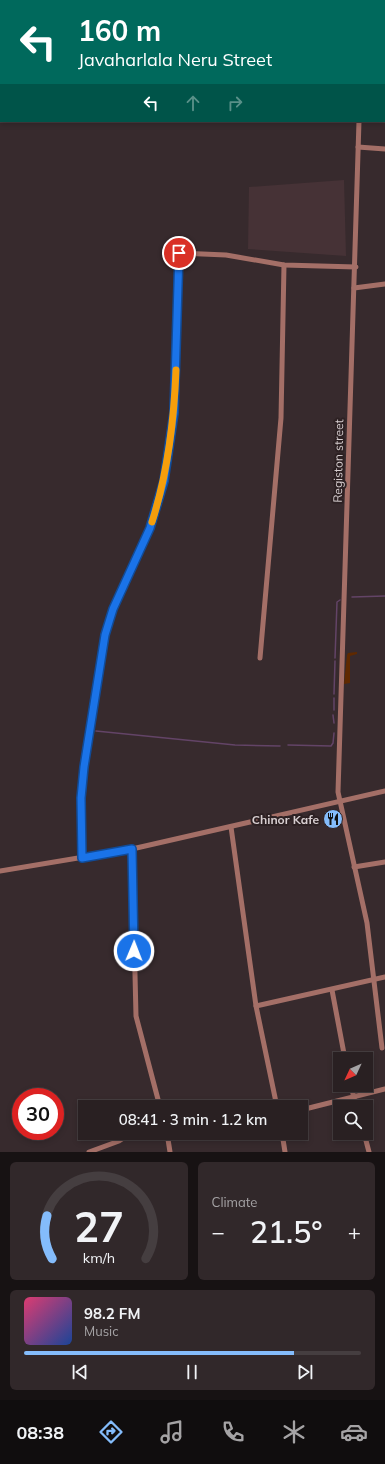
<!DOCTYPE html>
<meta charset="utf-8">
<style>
:root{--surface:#292022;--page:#31282a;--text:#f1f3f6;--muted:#a5a3a5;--line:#453e40;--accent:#84bcfb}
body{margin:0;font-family:Mulish,sans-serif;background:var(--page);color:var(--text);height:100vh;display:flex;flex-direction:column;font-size:15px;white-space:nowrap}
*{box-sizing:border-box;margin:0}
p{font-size:13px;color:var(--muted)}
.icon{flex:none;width:22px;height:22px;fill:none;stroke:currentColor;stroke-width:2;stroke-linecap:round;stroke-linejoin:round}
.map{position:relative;height:1152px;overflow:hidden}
.side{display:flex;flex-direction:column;gap:10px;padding:10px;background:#171213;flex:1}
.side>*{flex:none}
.hud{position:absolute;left:0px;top:0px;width:385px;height:122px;box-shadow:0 2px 6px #0003,0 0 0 1px var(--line);background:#00695c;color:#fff;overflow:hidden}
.needle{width:26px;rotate:226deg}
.tools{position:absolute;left:333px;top:1052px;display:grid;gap:8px}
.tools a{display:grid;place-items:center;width:40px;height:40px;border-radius:0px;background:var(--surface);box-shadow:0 2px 6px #0003,0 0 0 1px var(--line);font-size:20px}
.speed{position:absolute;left:12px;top:1088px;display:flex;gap:8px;font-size:20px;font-weight:700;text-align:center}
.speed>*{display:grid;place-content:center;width:52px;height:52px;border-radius:50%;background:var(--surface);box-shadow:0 2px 6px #0003,0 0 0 1px var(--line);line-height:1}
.speed .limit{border:6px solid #d22;background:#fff;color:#111}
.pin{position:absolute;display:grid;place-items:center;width:34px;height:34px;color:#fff;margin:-17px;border:2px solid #fff;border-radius:50%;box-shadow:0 1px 4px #0007}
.me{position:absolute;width:44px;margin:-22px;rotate:1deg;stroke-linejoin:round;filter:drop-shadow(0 0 3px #0008)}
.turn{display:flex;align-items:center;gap:14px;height:84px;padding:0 12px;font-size:18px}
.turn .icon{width:52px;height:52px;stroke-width:2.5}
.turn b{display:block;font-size:28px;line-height:34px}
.lanes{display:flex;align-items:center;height:38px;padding:0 12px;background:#0003;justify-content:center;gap:20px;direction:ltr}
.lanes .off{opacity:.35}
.big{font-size:30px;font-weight:600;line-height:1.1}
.side .tile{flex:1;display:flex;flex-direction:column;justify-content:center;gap:6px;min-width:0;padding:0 14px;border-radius:6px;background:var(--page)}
.side .dial{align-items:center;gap:0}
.dial svg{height:104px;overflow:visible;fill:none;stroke:var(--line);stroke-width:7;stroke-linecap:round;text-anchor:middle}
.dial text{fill:var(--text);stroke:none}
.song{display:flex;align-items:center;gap:12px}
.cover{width:48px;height:48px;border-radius:6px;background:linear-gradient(135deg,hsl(340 70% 55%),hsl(220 70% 35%))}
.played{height:4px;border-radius:2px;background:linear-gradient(90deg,var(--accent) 80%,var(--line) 80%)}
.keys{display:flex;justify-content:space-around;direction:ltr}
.heat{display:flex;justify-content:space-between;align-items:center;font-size:22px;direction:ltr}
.side .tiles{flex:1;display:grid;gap:10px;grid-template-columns:1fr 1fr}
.tile:last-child{grid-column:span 2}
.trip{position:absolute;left:78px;top:1100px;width:230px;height:40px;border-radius:0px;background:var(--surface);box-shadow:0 2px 6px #0003,0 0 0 1px var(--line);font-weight:600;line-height:40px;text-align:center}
.tabs{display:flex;height:64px;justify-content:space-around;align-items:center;background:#100d0e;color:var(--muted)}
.tabs .icon{width:28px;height:28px}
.tabs .active{color:var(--accent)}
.tabs b{font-size:18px;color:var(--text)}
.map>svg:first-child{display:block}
</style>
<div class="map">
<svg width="385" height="1152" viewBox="0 0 385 1152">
<rect width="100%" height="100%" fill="#372a2d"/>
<path fill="#463236" d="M344,180l2,76 -98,-7 1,-62z"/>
<path fill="#5f2900" d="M357,652v2l-7,2v27l-6,1 3,-29 1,-2z"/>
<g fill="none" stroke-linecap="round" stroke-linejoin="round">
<g stroke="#634467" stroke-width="1.5">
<path d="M352,597l33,-1"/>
<path d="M335,658l2,-56 3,-2"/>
<path d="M334,694l1,-33"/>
<path d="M334,710v-12"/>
<path d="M333,715l1,8"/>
<path d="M96,731l139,14 45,1"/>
<path d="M288,745l43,1 2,-3 1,-10"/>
</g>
<g stroke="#310939" stroke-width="4.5">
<path d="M17,1l1,-1"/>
<path d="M0,63l1,-4"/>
</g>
</g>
<path fill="#60284c" d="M337,814l2,7 -10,3 -2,-8z"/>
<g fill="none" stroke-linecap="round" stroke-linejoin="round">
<g stroke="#a46f67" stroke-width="5">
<path d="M11,1v-1"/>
<path d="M363,1v-1"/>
<path d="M0,32l1,-7"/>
<path d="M359,121l-21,671 29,131 15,125"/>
<path d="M358,147l27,2"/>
<path d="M354,288l31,-4"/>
<path d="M260,658l21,-240 3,-153"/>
<path d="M231,827l25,179 21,101"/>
<path d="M132,849l4,167 24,91"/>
<path d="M82,858l-1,-60 3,-31 21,-132 8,-26 37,-81 14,-47 10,-68 5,-160 47,2 58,10 72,2"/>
<path d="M354,867l31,-5"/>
<path d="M0,871l132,-22 253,-58"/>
<path d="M332,990l13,69"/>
<path d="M256,1006l129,-29"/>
<path d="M351,1085l5,22"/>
<path d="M301,1110l84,-21"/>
<path d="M167,1133l3,19"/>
<path d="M282,1133l3,19"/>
<path d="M364,1133l5,19"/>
<path d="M89,1152l30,-11 12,-8"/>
</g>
</g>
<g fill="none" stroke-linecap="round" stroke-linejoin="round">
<g stroke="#114b97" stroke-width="10">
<path id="route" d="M134,951l-2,-102 -50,9 -1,-60 3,-31 21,-132 8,-26 37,-81 14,-47 10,-68 5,-160"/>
</g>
<use href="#route" stroke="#1a73e8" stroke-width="7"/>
<path stroke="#f59e0b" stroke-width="7" d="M152,522c16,-50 22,-101 24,-152"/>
</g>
<defs>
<g id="restaurant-disc" transform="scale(1)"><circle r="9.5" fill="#84bcfb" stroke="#2d2123"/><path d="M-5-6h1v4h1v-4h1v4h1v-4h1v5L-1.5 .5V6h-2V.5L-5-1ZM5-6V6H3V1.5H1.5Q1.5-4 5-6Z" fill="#111"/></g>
</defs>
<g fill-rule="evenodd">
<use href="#restaurant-disc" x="333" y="819"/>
</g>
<g text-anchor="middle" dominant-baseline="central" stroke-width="4" stroke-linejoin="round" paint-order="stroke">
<g font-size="12" fill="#d8cfd1" stroke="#2d2123">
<text transform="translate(338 461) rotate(-89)">Registon street</text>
</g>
<g font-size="12" font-weight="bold" fill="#d8cfd1" stroke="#2d2123" text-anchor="end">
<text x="319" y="819">Chinor Kafe</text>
</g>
</g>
</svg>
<div class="tools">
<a><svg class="needle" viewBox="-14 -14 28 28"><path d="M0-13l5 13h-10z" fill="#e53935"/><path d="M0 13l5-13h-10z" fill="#a5a3a5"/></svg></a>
<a><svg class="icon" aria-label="search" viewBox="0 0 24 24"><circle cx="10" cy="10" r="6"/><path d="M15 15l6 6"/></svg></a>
</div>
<div class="speed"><div class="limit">30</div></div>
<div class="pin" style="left:179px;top:253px;background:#d93025"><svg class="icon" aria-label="arrive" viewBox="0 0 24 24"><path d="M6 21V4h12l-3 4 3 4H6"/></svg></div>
<svg class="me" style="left:134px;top:951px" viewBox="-20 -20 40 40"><circle r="17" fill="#1a73e8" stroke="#fff" stroke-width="3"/><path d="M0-11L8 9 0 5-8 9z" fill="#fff"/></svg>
<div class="trip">08:41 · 3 min · 1.2 km</div>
<div class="hud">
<div class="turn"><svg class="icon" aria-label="left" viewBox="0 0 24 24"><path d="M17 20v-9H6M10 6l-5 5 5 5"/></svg><div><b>160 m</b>Javaharlala Neru Street</div></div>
<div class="lanes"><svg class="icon" aria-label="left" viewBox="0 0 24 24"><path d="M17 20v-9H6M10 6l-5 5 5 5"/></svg><svg class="icon off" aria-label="ahead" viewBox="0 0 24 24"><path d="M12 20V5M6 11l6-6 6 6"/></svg><svg class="icon off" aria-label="right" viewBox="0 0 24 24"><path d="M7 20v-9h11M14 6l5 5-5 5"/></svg></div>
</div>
</div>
<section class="side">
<div class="tiles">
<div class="tile dial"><svg viewBox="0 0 100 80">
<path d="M14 69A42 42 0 1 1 86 69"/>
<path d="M14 69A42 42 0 0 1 10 36" stroke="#84bcfb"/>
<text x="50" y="56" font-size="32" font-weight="700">27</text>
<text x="50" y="72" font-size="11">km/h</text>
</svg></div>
<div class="tile"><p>Climate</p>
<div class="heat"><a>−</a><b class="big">21.5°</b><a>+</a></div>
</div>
<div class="tile">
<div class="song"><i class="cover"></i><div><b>98.2 FM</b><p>Music</p></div></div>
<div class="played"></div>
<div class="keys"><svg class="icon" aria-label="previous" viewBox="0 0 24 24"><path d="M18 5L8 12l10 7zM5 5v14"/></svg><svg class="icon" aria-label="pause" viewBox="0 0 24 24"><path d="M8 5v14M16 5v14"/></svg><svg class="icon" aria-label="next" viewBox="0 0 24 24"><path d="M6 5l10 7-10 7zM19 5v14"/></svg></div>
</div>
</div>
</section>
<nav class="tabs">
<b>08:38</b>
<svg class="icon active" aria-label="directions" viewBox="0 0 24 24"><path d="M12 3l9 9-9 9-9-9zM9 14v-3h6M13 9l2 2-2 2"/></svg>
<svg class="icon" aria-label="music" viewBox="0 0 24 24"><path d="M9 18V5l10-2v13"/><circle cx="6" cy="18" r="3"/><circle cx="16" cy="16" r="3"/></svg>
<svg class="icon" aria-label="phone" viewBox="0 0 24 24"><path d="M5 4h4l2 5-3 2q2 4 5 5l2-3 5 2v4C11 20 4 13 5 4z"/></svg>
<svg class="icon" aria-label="climate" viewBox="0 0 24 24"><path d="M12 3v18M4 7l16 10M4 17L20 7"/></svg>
<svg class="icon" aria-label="car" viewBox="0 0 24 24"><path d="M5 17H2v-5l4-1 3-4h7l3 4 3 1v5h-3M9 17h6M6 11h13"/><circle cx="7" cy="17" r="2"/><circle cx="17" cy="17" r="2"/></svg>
</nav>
